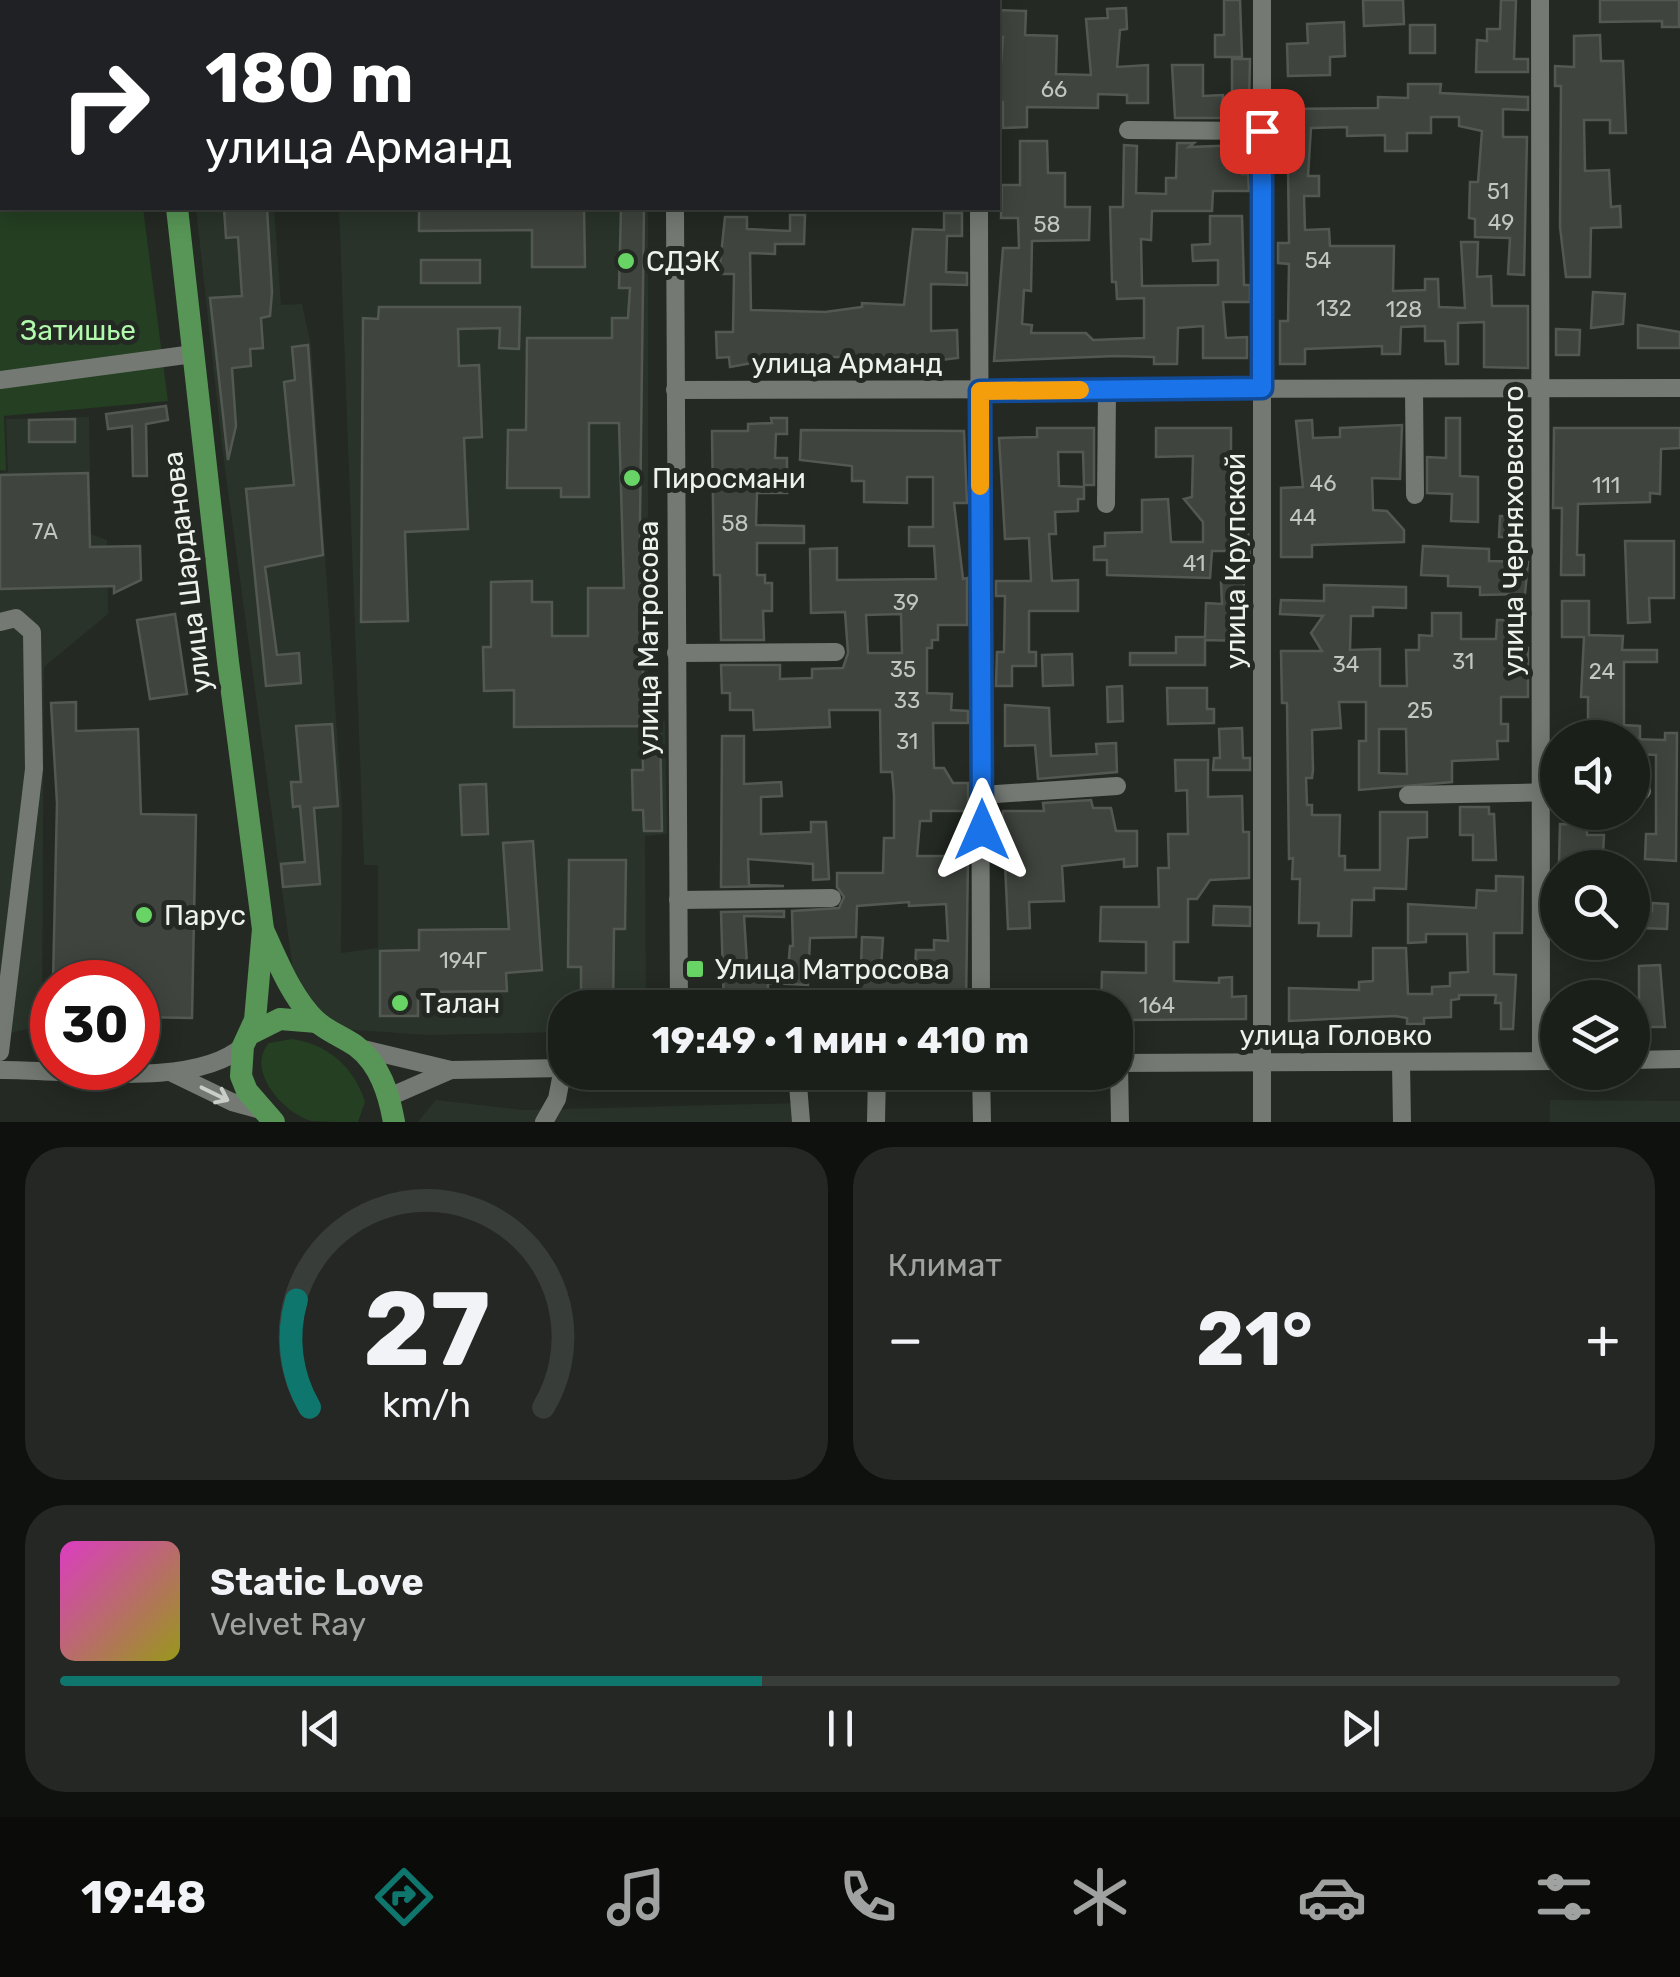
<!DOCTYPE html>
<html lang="ru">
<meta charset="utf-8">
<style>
:root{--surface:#1b1f1a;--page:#242723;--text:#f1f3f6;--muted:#a0a2a2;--line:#393d39;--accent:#0f766e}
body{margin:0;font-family:Rubik,sans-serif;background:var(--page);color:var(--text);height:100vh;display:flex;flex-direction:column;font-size:38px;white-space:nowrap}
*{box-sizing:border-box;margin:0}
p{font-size:32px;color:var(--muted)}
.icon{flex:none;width:55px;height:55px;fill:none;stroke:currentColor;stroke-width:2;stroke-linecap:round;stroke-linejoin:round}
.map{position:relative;height:1122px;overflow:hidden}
.drawer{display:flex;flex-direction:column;gap:25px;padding:25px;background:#0f110e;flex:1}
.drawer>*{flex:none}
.top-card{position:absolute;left:0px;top:0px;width:1000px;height:210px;box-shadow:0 5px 25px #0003,0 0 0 2px var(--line);background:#202124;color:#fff;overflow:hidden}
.buttons{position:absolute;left:1540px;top:720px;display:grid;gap:20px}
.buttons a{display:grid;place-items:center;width:110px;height:110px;border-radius:50%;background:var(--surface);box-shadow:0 5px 25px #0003,0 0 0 2px var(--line);font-size:50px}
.speed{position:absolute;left:30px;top:960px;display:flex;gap:20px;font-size:50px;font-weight:700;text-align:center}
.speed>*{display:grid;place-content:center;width:130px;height:130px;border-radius:50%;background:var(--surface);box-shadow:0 5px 25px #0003,0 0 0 2px var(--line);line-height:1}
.speed .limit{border:15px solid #d22;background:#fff;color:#111}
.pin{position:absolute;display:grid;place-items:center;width:85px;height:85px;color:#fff;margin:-42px;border-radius:20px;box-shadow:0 5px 15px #0006}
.me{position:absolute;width:110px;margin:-55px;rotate:0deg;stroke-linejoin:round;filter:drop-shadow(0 0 8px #0008)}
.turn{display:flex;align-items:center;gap:35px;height:210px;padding:0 40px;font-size:45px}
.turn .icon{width:130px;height:130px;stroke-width:2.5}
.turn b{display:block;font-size:70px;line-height:85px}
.big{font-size:75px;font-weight:700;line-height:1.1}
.drawer .tile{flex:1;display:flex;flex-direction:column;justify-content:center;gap:15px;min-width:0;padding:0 35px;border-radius:40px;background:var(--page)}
.drawer .dial{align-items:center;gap:0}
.dial svg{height:260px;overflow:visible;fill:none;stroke:var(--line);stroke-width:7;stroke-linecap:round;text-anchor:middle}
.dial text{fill:var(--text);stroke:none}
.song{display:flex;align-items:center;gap:30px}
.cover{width:120px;height:120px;border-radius:15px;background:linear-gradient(135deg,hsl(310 70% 55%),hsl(60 70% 35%))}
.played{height:10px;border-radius:5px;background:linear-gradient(90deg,var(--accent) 45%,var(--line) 45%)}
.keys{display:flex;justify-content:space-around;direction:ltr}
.heat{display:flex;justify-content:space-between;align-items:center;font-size:55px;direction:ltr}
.drawer .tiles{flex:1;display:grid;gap:25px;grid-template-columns:1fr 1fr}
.tile:last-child{grid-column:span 2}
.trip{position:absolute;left:548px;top:990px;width:585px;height:100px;border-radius:40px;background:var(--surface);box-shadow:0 5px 25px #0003,0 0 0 2px var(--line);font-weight:700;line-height:100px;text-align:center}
.dock{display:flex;height:160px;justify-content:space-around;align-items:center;background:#0b0c0a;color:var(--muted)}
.dock .icon{width:70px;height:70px}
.dock .selected{color:var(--accent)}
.dock b{font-size:45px;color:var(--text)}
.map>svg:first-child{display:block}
</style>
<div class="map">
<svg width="1680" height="1122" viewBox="0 0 1680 1122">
<rect width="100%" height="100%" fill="#242923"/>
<g fill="#293329">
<path d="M196,208h78l7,97 21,-1 9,41 31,463 -1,145 37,-5v-83h-14l-25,-657h309v510l17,3 2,113 -22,2 1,171 -81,1v24l-138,3 -86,-6 -28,-20 -19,-31 -72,-532z"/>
<path d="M89,417l2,117 16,6 1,74 -64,53 -2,359 -42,9v-562l8,-1 -2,-53z"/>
<path d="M436,1100l88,10 273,-7 1,19h-380z"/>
<path d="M1550,1100l130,1v21h-130z"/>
</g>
<g fill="#243f22">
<path d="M0,0h121l-119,2v206h141l25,193 -164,15 2,55 -6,-1z"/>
<path d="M292,1039c36,5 62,28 73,63l-7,20c-14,0 -33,0 -47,-1 -28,-8 -66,-51 -42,-78z"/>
</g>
<g fill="#3f443e" stroke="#535952" stroke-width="2.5" fill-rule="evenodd">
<path d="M1224,0h16l2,57h-27v-22h9z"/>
<path d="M1363,0h40l1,24 -40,2z"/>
<path d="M1501,0h15l-2,59h14v13h-52l1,-32 10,1v-12h13z"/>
<path d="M1600,0h79v27h-17v-6l-62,1z"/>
<path d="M1126,8l1,21 -7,1 -3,37 31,-2v38h-21v-8l-29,-1v14l-71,-1v20l-24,1v-26h-5l5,-65h-5v-27l28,1 -1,24 32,1 -1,38 35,1 -5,-56 22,-1 -1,-9z"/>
<path d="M1344,22l1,34 -15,1v18l-42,1 -1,-32 21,-1 -1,-19z"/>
<rect x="1410" y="25" width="25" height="28"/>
<path d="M1600,35l1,26h22l3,72h-16v-13h-26l1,51 24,-1 2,37 9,-1 1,21 -30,1 -1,49h-24l-6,-50 1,-141h-6v-20l19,1v-31z"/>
<path d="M1232,59h18l-1,46h-17z"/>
<path d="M1172,65h31v31l20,-1 -1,23h-47z"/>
<path d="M1408,84h33l-1,9 88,4v13l-25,-1v28h24l-3,138 -16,-1 2,-36 -35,-1v-18l-6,-1 1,-36h8l4,-51 -23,-5v-9h-28v16h-24v18h-22v-16l-38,1v-9l-36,1 -3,48h11v20h-15l1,34 24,-1 1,17h64l-1,45 32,-1v-11h13l1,28 26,1 -4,-66h17l-1,35 14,-1 1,30h36v62l-44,-1v-45l-26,1v41h-12l-1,-23h-20v-15l-24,1 -1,27h-18v-8l-77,3v15h-25v-43h8l1,-57 -11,-1v-20h11l-1,-76 -7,-1 2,-57 95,-1v-11l30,1z"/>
<path d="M1020,141h27l1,32h17v34h25l-1,33 -57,1 -1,50 -7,-1 -2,34 10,1 -1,8h55l7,7 51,-2v-40l-27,1 -1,-17h-4l-2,-75h13l1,-62 13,1 -1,47 30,1v-16h10l1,-35h17l-5,4 53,-2v29h6l1,17h-36l-1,20h-60l-1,29 -10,-1 1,47 76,-1v-25l-25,1 -1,-16 18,-1v-28h32l2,69h6v17h-27l3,36 21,-1v21h-44v-32l-25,2 -1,36h-23v-7l-38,-1 -122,5 9,-113h16l-1,-30h-17l1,-33h18z"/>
<path d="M224,208h43l5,84 -2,24 -9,2 2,30 -13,1 1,17 -19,2 4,58 -8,34 -18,-162 32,-2 -4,-59 -12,1z"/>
<path d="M419,208h165l1,59h-53v-37l-113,1z"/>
<path d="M621,208h23l-4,310 4,208h16l2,105h-18l-1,-21h-10l-1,-40h11l-1,-44 -128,1v-37l-30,1 -1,-44h8v-65l41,-1v21h20v34h36v-48h36l-5,-165h-30v74h-28v-9h-54l1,-58h18l1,-92h85v-20h16l2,-30h-11z"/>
<path d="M944,213h18v23h-15l-1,36 21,1v12l-36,-1v47l26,-1 1,28 -50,6v-8l-129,2 -49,9 -1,-10 -12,1 -1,-26h17l1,-58h-15l6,-57h22v12l43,2v-16h15l-1,29h-29v10l-25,-1 1,57 74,2 37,-5v-4l42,2 9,-76 31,1z"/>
<rect x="421" y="260" width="59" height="23"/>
<path d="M1593,292l32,2 -2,30 -32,4z"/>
<path d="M379,307h141l-1,42 -20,-1 1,-20 -42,1 1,37 20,-1 3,72 -18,1 4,91 -63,3 3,89 -47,1 2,-304 15,1z"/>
<path d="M1638,325l42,7v16h-42z"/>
<path d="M1556,329l24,1 -1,25h-23z"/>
<path d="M308,345l15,210 -58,12 12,88 22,-2 2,30 -35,3 -20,-197 48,-4 -10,-103 11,-2 -3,-33z"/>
<path d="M166,406l2,14 -22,4 1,52h-14l-1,-50 -24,3 -2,-15z"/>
<path d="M771,418h16v16h-11l-1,24h12v35h-30l-1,32 48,1v17h-47v32h8v8h7v28h-9l1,29h-43l-1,-65h-6l-2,-144h36v-7l24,-1z"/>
<path d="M1446,418h14v58l18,1v45l-27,-1 1,-27 -25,-1v-36l19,1z"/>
<path d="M75,419v23h-46v-22z"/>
<path d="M1312,420l1,18 27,-1v-9l62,-3 -2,54 -28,-1 1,32 14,1 17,19v12l-92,3v12h-31v-69l22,-1 -7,-66z"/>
<path d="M1037,428h57v57h-10l-1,-33h-25l1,34 25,1v12h-6v12l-23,1 1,22h-7l3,47 26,-1v31h-49v41h7v14h-24v20h-16l1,-34h7l1,-56h-9v-15h35l-2,-43 -24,1 -6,-101 38,-1z"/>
<path d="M1156,428h75v69l14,-1 5,62h-14v-7h-24l-2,27 -103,-3v-15h-13v-13l11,-1v-13l37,-1v-32l26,-1 3,43h32v-20l-19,-23 8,-2 1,-41 -37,1z"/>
<path d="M1554,428h126v20l-19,1 -1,45 -10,-1v9l-72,2 -1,51h7v20h-23l1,-67h-9z"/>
<path d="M801,430l163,1 3,72h-13l9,76 4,-1v47h-29v15h-6v8h-5v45l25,1 -1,16 17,1v12h-35l1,45h10l9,15h15v28h-37v10h-11l-3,35h51l-2,152h-164v-11l58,-4 2,-56 21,1 -2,30h34l1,-18h18v-10l14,1 -2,-37 -37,2v-4l-52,4 -1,31 -46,1 -2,47 -40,-2v9h-7v16h-37l-3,-96 63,-1v6l-40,-1 3,47 5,1v5h36l2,-23h3l-1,-35 47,-3 5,-11 -7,-10v-14h46l1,-35h10v-43l-2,-23h-11l-1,-62h-51l1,17 -76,3 -1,-20h-23v-17h-8l-1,-28h59v14l32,-1v-9l31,-1 5,-15 -3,-41 -34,1 -1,-64 27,-1v32l99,-1 -2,-33h-25v-19h24v-50h-26v26l-43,-1v-21h-12v-15l-52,-6zM901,614l1,39h-34l-2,-38z"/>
<path d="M88,473l2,74 50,-1 1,34 -27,13v-7l-114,3v-114z"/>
<path d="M1500,516l26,1 -1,20h-26z"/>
<path d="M1625,541h49v57h-25l1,24 -22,1z"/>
<path d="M1423,546l66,3v12l39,1 -3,32 -45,1v-8l-32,-1v-10l-27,-1z"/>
<path d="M1244,581l-3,60 -36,-1v25h-75v-12h46v-16h29l1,-34 16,1 -1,-22z"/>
<path d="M1324,585l82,2v21l-33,-1v9h-22l-1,34 30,-1v37h27l-1,-36h13v-15l13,1v-23h29v26h35l1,-19h28l-1,28h4v49h-27v27h7v17h-11l1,18 -46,2v21l-93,8v-49h7v-39h-27l2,26 -29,2 1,40 -1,8h-6l1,27h5v10h28l-1,41h6v14h35v-58h47v25l-19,1 -2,51 -32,-1v12h-22l-1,36h-33l1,-13h-20l1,-44h-8l1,-21 -4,1 -2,-156h-5l-1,-52h41l-11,-18 12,-17 -43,-2 1,-14 43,1zM1379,729h27l1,45 -28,-1z"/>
<path d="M1562,601h27v34l34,1 -1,14h35v12h-33v63l16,1v12h-46l1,-18h-7v-23h-7l3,-60h-22z"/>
<path d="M175,614l12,80 -37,5 -13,-79z"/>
<path d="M1072,654l1,31 -30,1 -1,-31z"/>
<path d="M1122,686l1,35 -15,1 -1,-35z"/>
<path d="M1167,688h40v21h7v14l-46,1z"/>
<path d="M76,702v29l62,-2 3,85 55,1 -4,203 -54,-1v-35h-85l4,-179 -6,-100z"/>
<path d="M1005,705l44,3 2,48 46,-2 -1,-10 20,-1 1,29 -79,7 -3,-34 -30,1z"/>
<path d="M332,724l6,82 -24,2 6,76 -37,3 -2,-23 24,-2 -5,-56 -7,1 -2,-25h10l-5,-56z"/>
<path d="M1242,728l1,30h7v12h-37l1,-12h6l-1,-29z"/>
<path d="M1665,733h12l-1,128 -31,-2 1,-25h10v-79l-24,-1v-15l33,1z"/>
<path d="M722,736h22v48l37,-2 1,14 -21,1v37l50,-2v-10h15l3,57 -16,1v-16l-65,-5 1,26 35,1 -63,1z"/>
<path d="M1175,760h33v37l34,-1 1,36h6v46l-39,2 -13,19h-9v43h-14v39l45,2v-5l13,-1v20l14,-1v23l-117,1v5l-14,-1v-16h-14l1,-36 44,1v-31l-46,-1 1,-34h58l-1,-39h11l-1,-34h20l-1,-44 -11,1z"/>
<path d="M486,784l2,50 -26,1 -2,-50z"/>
<path d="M1091,800l2,8h18l5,23h21v35l-13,1v-8l-62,7 2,35 -35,1 1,26 -22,1 -3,-66h-7l5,-52h41l-1,-8z"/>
<path d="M1460,807h29v7h5l2,46h-23v-25h-13z"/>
<path d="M1560,824l27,1v10h17l-1,20h-19v8h-25z"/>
<path d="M533,841l9,129 -36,3 1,18 -89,1v24h-38v-65l39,-1v-20l90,-1 -6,-86z"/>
<path d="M569,860h57l-1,69h-11l-1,79h-32v-41h-13z"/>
<path d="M1496,876l27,1 -1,56h-28v41l22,1 -3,54h-12v-26h-6l1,-8h-37v4l-8,1v17l-27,1v6h-17v-6l-12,-2 -106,5v-33l70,2v-8l14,-1v-33h33l2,46h24v-7l18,-1v-13l18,-1 -1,-38h-41v8l-18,1v-39l68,4 1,-18 19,1z"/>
<path d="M1652,903l16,1 -1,25 -25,-1v-18l10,1z"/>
<path d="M1214,906l36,1v19l-37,-1z"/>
<path d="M1660,965l5,62h-26v-61z"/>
</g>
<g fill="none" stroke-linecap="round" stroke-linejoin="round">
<g stroke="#747a73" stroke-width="18">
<path d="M979,0v2"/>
<path d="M1262,0v1122"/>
<path d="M1540,0l1,1061"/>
<path d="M676,2v-2"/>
<path d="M1128,130l134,1"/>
<path d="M675,208l4,800"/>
<path d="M979,208l2,800"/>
<path d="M0,380l193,-26"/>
<path d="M1414,389l1,106"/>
<path d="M675,390l1005,-2"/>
<path d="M1106,504l1,-114"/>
<path d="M0,622l16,-4 16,14 2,137 -34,283"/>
<path d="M676,653l160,-1"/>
<path d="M1632,791h10"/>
<path d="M982,795l135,-9"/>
<path d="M1408,795l150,-3"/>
<path d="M678,900l154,-2"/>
<path d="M359,1048l92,22 114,-2"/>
<path d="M1632,1060l48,-1"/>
<path d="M1115,1063l443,-2"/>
<path d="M1119,1063l1,59"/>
<path d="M1401,1063l1,59"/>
<path d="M0,1070c64,-1 195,20 243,-24"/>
<path d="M170,1072l62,30 29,8"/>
<path d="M797,1072l4,50"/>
<path d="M981,1072l1,50"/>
<path d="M389,1097l62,-27"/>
<path d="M544,1122l13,-23 6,-31"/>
<path d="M876,1122l1,-50"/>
</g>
<g stroke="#579656" stroke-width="22">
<path d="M156,0v2"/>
<path d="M177,208l51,454 35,267 -8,91 -12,26 -2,30 6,15 27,31"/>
<path d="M264,932c14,30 28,66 52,89 11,10 27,16 40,25 24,18 33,48 38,76"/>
<path d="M250,1034l30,-15 37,3"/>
</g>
</g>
<defs><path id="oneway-shaft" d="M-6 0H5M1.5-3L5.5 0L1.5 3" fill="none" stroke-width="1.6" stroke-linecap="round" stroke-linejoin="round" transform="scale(2.5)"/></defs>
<use stroke="#c9cec9" href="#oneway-shaft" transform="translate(215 1094) rotate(26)"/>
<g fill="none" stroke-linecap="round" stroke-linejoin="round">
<g stroke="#114b97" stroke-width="25">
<path id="route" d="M982,830l-2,-439 282,-3v-257"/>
</g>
<use href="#route" stroke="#1a73e8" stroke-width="18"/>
<path stroke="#f59e0b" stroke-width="18" d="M980,486v-95l100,-1"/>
</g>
<g fill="#68d465" stroke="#242923" stroke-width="4">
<circle cx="626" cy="261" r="10"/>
<circle cx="632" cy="478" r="10"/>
<circle cx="144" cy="915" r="10"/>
<rect x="685" y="959" width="20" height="20" rx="5"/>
<circle cx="400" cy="1003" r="10"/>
</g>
<g text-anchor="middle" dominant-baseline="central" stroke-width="10" stroke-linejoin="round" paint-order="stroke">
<g font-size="22" fill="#c2c6c2">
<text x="1054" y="89">66</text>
<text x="1498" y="191">51</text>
<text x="1501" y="222">49</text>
<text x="1047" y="224">58</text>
<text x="1318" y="260">54</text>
<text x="1334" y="308">132</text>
<text x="1404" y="309">128</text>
<text x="1323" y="483">46</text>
<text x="1606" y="485">111</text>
<text x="1303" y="517">44</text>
<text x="735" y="523">58</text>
<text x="45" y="531">7А</text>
<text x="1194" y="563">41</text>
<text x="906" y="602">39</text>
<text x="1463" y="661">31</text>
<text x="1346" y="664">34</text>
<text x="903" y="669">35</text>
<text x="1602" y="671">24</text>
<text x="907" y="700">33</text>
<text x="1420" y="710">25</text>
<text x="907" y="741">31</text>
<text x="463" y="960">194Г</text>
<text x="1157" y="1005">164</text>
</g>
<g font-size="28" fill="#eef2ee" stroke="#242923" text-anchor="start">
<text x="646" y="261">СДЭК</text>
<text x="652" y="478">Пиросмани</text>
<text x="164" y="915">Парус</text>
<text x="715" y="969">Улица Матросова</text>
<text x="420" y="1003">Талан</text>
</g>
<g font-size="28" fill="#b1faad" stroke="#242923">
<text x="78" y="330">Затишье</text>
</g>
<g font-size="28" fill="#eef2ee" stroke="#242923">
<text x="847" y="363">улица Арманд</text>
<text transform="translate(1513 531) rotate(-90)">улица Черняховского</text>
<text transform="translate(1235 561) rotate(-90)">улица Крупской</text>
<text transform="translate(187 572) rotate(-97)">улица Шарданова</text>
<text transform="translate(648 638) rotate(-90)">улица Матросова</text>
<text x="1336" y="1035">улица Головко</text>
</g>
</g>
</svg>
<div class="buttons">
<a><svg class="icon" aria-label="sound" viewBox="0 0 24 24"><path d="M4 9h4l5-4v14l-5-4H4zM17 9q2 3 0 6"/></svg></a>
<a><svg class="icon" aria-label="search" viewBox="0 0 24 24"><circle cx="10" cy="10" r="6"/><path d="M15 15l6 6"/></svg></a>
<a><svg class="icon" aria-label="layers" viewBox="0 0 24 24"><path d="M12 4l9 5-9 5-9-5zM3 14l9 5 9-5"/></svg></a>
</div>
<div class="speed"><div class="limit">30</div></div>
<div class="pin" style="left:1262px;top:131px;background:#d93025"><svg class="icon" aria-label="arrive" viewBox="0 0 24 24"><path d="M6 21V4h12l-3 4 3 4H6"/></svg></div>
<svg class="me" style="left:982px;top:830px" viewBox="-20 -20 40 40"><path d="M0-17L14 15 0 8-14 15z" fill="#1a73e8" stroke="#fff" stroke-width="4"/></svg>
<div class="trip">19:49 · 1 мин · 410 m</div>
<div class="top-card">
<div class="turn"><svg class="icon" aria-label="right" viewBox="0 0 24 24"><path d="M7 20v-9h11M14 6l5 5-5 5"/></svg><div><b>180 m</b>улица Арманд</div></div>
</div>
</div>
<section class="drawer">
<div class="tiles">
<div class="tile dial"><svg viewBox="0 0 100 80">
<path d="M14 69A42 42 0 1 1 86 69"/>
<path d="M14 69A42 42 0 0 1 10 36" stroke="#0f766e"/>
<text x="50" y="56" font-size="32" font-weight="700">27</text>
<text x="50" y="72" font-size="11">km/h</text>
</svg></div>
<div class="tile"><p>Климат</p>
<div class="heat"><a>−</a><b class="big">21°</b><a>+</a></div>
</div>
<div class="tile">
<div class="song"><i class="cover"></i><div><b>Static Love</b><p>Velvet Ray</p></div></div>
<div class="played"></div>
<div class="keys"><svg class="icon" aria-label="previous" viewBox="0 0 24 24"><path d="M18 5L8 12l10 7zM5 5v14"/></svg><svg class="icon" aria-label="pause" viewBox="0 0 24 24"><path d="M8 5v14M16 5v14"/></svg><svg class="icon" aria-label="next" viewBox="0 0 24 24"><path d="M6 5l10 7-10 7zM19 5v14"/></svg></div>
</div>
</div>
</section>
<nav class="dock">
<b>19:48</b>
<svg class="icon selected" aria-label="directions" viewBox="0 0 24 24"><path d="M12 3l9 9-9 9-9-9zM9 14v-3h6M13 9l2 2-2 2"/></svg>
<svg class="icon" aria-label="music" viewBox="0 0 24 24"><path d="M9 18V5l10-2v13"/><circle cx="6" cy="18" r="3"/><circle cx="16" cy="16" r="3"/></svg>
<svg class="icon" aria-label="phone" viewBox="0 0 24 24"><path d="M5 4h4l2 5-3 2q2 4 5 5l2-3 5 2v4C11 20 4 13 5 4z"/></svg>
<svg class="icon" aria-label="climate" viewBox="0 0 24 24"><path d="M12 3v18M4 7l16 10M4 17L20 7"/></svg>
<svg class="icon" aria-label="car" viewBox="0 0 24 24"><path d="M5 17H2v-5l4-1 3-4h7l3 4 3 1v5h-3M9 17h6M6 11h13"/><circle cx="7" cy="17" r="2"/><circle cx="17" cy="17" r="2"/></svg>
<svg class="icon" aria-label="filters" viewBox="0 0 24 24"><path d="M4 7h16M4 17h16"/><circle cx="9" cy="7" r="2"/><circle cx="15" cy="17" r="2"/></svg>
</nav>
